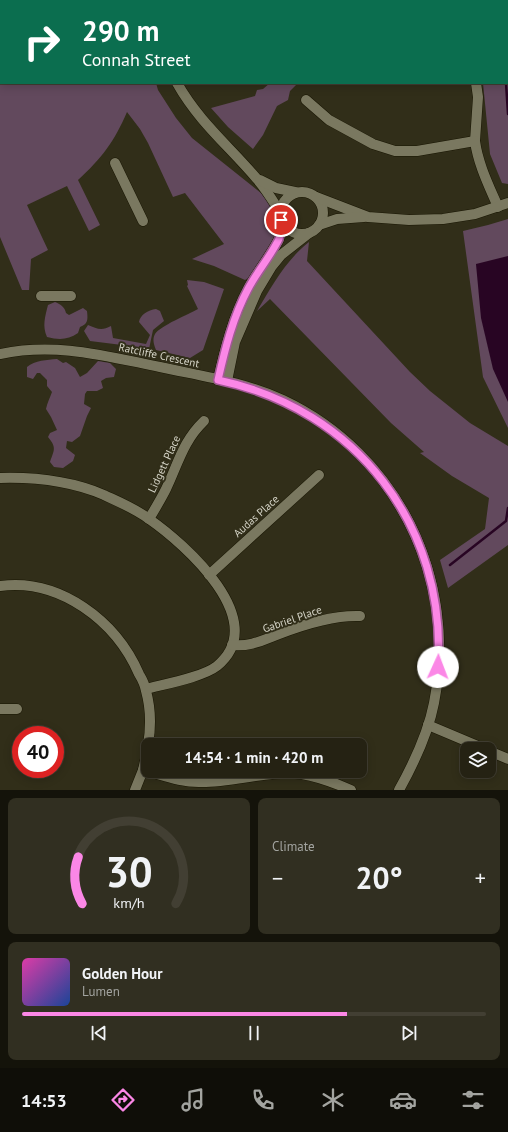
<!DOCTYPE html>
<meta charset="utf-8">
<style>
:root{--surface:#252213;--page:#312f21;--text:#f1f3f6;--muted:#a3a4a0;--line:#423f33;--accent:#fb87e6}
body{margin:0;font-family:"PT Sans",sans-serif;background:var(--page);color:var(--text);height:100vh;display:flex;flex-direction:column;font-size:15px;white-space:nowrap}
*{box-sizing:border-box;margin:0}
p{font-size:13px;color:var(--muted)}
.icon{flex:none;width:22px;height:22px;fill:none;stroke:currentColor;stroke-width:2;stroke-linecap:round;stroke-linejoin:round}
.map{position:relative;height:790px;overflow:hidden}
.side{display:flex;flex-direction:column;gap:8px;padding:8px;background:#14130a;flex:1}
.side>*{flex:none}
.top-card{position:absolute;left:0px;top:0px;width:508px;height:84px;box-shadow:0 2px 10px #0003,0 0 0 1px var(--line);background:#0b6e4f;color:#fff;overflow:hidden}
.tools{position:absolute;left:460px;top:742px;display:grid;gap:8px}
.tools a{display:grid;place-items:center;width:36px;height:36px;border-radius:8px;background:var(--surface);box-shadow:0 2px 10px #0003,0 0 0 1px var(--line);font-size:20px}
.speed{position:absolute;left:12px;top:726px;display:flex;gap:8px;font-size:20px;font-weight:700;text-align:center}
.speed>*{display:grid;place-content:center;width:52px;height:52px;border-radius:50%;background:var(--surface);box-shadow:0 2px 10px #0003,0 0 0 1px var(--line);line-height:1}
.speed .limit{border:6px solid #d22;background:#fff;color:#111}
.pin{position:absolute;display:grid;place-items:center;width:34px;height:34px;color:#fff;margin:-17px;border:2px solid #fff;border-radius:50%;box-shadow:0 1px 4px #0007}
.me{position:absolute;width:44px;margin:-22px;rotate:2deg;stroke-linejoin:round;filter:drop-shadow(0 0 3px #0008)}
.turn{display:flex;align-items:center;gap:14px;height:84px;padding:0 16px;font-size:18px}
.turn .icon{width:52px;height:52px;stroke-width:2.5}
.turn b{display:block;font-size:28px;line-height:34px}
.big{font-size:30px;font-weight:600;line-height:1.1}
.side .widget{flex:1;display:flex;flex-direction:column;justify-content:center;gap:6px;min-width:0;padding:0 14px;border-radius:8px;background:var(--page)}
.side .dial{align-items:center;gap:0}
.dial svg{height:104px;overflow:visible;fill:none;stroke:var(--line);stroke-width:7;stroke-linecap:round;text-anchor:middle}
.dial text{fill:var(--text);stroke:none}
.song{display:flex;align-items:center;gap:12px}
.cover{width:48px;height:48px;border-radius:6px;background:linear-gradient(135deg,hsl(320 70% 55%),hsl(220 70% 35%))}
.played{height:4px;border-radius:2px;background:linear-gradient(90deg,var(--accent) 70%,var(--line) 70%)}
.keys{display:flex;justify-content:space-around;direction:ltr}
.heat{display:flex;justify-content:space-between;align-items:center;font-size:22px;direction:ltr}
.side .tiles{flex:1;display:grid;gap:8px;grid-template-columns:1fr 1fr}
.widget:last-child{grid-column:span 2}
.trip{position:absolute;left:141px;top:738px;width:226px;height:40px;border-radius:8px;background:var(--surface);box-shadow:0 2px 10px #0003,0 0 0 1px var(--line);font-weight:600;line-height:40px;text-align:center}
.dock{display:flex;height:64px;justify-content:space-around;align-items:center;background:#0f0e08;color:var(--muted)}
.dock .icon{width:28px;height:28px}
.dock .on{color:var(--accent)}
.dock b{font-size:18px;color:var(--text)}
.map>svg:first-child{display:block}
</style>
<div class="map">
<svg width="508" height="790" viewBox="0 0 508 790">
<rect width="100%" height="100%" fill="#312e19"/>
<g fill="#62495d">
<path d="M0,0h133v1h-132v82h155l2,7 18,28 16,20 69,55c9,11 20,25 17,41 -1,7 -21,35 -26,42l-7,4 -31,-14 -22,-7 32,-15 -39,-51 -12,4 -25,-54 -8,-14 -13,-17c-13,30 -25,46 -49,68l22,45 -11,6 -22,-45 -40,19 21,45 -17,9 -2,31h-7l-22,-53z"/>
<path d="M507,13l1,7v164l-6,-1 -12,-29 -7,-71h24z"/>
<path d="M270,83h26l1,1 -7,7 -2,9 -11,6 -14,29 -10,14 -25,-22 -17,-19 44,-12 2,-6 6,-1z"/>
<path d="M508,219v209l-25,-51 -20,-146 25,-6z"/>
<path d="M309,242l-2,19 103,111 20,19 40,32 38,23v99l-60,43 -8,-28 45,-31 4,-31 -37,-22 -32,-23 4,-1 -33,-29 -121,-124 -13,12c15,-25 29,-51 52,-69z"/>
<path d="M187,280l17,2 20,7 -21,61 -13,8 -34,-8c-2,-5 -4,-11 -1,-16 5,-8 34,-20 43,-25l-11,-23 1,-1z"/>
<path d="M55,302c5,2 10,5 11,11l3,2 14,-7 4,3c1,9 1,13 -7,16l-2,6c-10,7 -19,7 -31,4 -5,-11 -2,-20 1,-32z"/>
<path d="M156,309l4,2 4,10 -11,9 -4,19 -27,-4 -32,-4 -6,-10 4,-6c9,4 14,6 23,1l2,12 33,6 4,-9 -11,-13c1,-7 9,-12 17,-13z"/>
<path d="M57,359l6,4 3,-1 9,6 5,9 7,-4 11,-12 12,2 6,6 -2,8 -8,1 -5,3 2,7 -6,3h-10l-2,3 -1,10 7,4 -4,8 -7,20 -8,6 -5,-1 -1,7 9,7 -2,6 -10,7 -9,-1 -4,-5c4,-12 7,-14 -2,-25l2,-4 7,-3 -6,-13 -5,-8c1,-6 4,-11 6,-17l-5,-6v-6l-7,-7h-3l-4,6 -6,-2v-10c8,-7 20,-7 30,-8z"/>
</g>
<path fill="#280523" d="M508,256v146l-15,-33 -12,-51 -5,-54z"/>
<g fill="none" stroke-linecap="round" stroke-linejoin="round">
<g stroke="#280523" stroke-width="2.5">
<path d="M497,0v1"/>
<path d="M506,83l2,31"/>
<path d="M450,565l56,-44 2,-13"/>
</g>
<g stroke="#191603" stroke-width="11">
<g id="minor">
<path d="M146,0v1"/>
<path d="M224,0v1"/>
<path d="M469,0v1"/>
<path d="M388,1v-1"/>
<path d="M177,83c22,39 52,63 80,96 9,10 16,22 23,33"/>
<path d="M476,83l2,14 -3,44c3,23 14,45 23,66"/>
<path d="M306,100l23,20 44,24 22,7h22l58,-10"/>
<path d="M115,163l28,58"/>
<path d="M260,180l16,8 19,4"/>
<circle cx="302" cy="213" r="21"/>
<path d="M316,197l52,20 41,3 34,-1 32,-5 33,-11"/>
<path d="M319,225l18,-6 27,-2"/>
<path d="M41,296h30"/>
<path d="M0,354c56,-12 105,2 160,13 41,9 84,15 123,33 115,54 175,180 151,303 -6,31 -20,60 -35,87"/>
<path d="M218,380c7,-31 15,-63 30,-91 9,-17 22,-32 31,-50l2,-9v-10"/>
<path d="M227,381l8,-39 22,-51 15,-25 9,-11 28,-22"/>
<path d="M0,478c35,-1 71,3 104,17 15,7 32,14 45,24 36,25 123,102 68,147 -14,11 -52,18 -71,23"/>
<path d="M149,519c6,-10 12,-20 17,-30 12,-25 17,-48 38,-68"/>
<path d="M209,575l110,-100"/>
<path d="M0,586c60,-8 116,35 139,88 3,5 6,11 7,17 5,18 5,36 2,54"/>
<path d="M232,645c18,2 31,-5 47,-11 26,-10 54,-19 81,-18"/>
<path d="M0,709h17"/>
<path d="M428,725l57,24"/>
<path d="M489,751l19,8"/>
<path d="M143,770c19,5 39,13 59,12 34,0 67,-12 100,-8 18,3 33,9 49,16"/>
<path d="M135,790l8,-20 5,-22"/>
</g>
</g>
<use href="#minor" stroke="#7a7860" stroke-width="10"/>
</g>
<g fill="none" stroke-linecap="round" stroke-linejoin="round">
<g stroke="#a35896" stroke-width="10">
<path id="route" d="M281,220v10l-2,9c-9,18 -22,33 -31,50 -15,28 -23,60 -30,91 138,29 229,146 220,287"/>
</g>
<use href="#route" stroke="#fb87e6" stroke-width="7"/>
</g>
<g text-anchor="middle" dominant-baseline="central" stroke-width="4" stroke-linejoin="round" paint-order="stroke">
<g font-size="11" fill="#d6d5c8" stroke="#312e19">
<text transform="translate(159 355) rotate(12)">Ratcliffe Crescent</text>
<text transform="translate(164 464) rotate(-65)">Lidgett Place</text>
<text transform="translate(256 516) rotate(-42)">Audas Place</text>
<text transform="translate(292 619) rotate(-19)">Gabriel Place</text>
</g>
</g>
</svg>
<div class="tools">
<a><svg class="icon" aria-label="layers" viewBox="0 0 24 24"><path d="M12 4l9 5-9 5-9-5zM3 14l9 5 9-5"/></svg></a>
</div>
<div class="speed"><div class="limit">40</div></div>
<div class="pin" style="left:281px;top:220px;background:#d93025"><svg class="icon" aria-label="arrive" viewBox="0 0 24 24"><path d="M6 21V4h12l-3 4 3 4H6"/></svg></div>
<svg class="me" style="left:438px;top:667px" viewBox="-20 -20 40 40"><circle r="19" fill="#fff"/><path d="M0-13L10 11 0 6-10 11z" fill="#fb87e6"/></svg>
<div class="trip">14:54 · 1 min · 420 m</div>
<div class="top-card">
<div class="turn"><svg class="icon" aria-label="right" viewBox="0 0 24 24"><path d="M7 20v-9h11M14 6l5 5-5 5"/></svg><div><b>290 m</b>Connah Street</div></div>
</div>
</div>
<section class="side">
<div class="tiles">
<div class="widget dial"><svg viewBox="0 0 100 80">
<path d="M14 69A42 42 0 1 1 86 69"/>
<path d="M14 69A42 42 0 0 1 11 33" stroke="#fb87e6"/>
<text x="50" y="56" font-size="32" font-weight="700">30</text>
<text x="50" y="72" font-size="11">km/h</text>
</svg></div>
<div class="widget"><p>Climate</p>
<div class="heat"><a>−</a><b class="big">20°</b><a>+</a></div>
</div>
<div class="widget">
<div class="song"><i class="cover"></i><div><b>Golden Hour</b><p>Lumen</p></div></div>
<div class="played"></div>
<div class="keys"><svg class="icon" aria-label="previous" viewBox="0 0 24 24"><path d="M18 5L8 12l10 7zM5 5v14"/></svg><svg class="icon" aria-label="pause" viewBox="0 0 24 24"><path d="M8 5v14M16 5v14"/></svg><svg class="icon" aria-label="next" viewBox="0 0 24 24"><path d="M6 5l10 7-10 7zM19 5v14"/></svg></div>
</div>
</div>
</section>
<nav class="dock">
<b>14:53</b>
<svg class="icon on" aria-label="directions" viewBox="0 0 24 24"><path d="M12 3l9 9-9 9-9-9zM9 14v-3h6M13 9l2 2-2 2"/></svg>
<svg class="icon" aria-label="music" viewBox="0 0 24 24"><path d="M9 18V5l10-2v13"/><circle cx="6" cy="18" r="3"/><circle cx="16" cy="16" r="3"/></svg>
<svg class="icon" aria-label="phone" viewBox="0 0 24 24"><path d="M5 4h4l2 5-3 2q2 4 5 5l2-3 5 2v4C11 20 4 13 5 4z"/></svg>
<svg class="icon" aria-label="climate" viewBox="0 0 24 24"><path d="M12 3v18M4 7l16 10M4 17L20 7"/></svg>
<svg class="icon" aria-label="car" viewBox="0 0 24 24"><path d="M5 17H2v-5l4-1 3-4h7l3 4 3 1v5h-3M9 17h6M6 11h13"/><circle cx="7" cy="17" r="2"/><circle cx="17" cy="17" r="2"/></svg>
<svg class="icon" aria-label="filters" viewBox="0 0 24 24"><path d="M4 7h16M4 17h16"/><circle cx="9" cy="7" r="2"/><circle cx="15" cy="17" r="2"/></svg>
</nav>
